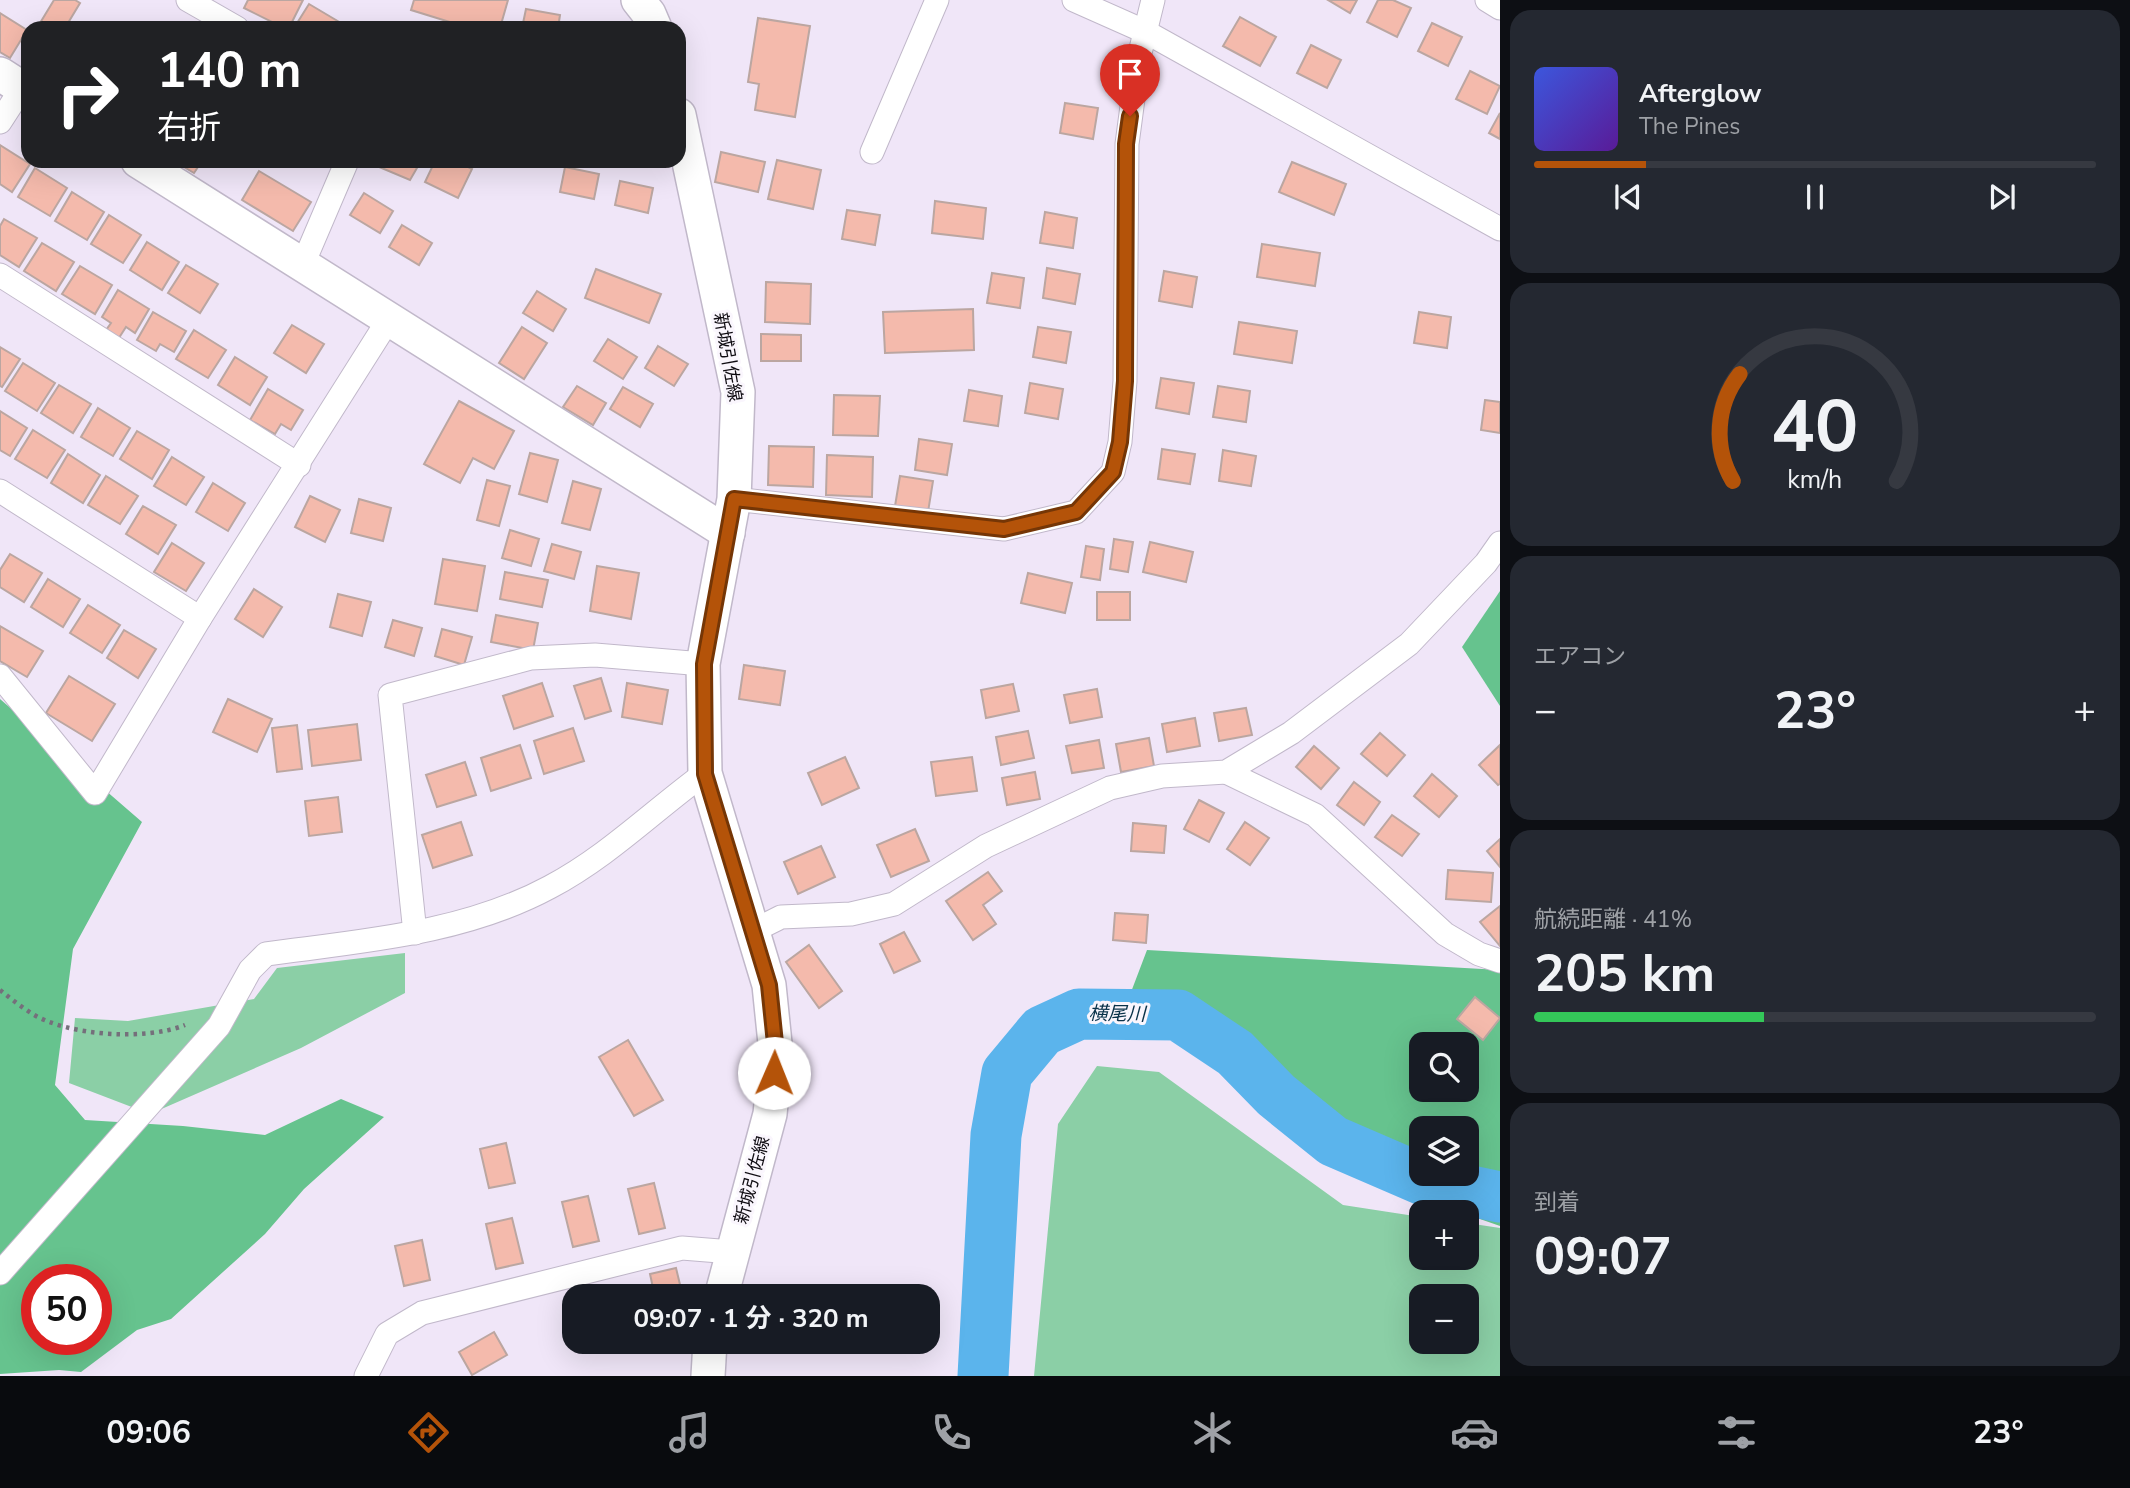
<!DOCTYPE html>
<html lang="ja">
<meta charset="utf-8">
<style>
:root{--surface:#171b24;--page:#242831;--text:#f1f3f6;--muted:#9ea1a6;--line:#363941;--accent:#b45309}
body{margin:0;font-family:"Nunito Sans","Noto Sans JP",sans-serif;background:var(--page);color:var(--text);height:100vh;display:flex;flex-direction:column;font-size:26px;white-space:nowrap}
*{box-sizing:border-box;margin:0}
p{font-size:23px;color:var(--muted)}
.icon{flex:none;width:38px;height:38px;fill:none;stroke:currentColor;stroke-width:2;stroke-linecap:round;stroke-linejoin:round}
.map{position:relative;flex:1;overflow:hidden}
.side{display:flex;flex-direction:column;gap:10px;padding:10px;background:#0d0f14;width:630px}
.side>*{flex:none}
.top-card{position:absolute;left:21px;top:21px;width:665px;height:147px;border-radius:21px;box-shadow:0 7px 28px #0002;background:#202124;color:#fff;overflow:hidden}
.tools{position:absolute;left:1409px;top:1032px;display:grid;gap:14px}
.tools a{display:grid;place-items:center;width:70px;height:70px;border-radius:14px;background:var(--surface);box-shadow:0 7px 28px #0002;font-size:35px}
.speed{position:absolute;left:21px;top:1264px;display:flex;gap:14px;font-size:35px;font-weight:700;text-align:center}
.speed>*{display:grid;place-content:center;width:91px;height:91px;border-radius:50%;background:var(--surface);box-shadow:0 7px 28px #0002;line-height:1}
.speed .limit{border:10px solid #d22;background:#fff;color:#111}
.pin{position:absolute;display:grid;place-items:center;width:60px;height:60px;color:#fff;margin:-72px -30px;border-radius:50% 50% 50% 0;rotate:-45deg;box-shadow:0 0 7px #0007}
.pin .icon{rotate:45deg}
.me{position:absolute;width:77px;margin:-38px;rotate:1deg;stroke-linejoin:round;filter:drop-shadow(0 0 5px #0008)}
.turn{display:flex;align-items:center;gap:24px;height:147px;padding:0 21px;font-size:32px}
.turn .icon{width:91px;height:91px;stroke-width:2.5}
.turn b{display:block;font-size:49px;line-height:60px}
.big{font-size:52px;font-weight:700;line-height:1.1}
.side .card{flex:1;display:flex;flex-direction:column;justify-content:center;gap:10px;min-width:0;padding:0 24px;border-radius:21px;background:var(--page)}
.side .dial{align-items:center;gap:0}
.dial svg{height:182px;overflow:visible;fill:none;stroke:var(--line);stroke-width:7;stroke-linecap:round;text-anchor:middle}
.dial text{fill:var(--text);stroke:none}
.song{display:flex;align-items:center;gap:21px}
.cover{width:84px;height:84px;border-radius:10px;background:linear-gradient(135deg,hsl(230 70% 55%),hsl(270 70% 35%))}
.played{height:7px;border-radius:4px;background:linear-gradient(90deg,var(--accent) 20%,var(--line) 20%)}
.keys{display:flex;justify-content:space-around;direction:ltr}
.heat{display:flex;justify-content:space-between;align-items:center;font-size:38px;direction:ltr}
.charge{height:10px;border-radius:5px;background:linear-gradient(90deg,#34c759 41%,var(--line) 0)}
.trip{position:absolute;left:562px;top:1284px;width:378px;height:70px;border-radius:21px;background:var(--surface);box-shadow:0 7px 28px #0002;font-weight:700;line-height:70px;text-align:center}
.tab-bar{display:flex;height:112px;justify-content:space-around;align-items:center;background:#090b0e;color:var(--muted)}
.tab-bar .icon{width:49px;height:49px}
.tab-bar .selected{color:var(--accent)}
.tab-bar b{font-size:32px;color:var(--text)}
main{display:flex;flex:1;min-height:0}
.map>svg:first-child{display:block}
</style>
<main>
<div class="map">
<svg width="1500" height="1376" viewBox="0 0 1500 1376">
<rect width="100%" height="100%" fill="#f0e6f8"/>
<g fill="#8bcfa6" fill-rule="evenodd">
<path d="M405,953v40l-104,55 -151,66 -81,-31 6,-65 53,3 126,-22 23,-31z"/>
<path d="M1097,1066l62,6 184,133 78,12v41h45l1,-35 33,5v148h-466l24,-252zM1421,1297h45v45h-45z"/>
</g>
<g fill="#66c38e" fill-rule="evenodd">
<path d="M1500,591v115l-38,-59z"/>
<path d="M0,699l142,123 -69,127 -18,136 30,35 98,6 82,9 76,-36 43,18 -80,72 -39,45 -94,85 -34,11 -56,42 -22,-2 -59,4zM37,1279h59v60h-59z"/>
<path d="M1147,950l353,20v256l-132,-46 -240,-180zM1421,1045h45v45h-45zM1421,1129h45v45h-45z"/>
</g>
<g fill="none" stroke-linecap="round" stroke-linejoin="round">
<path stroke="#5bb4ec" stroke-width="51" d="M983,1376l13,-241 11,-62 35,-42 37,-17 99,1 57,38 41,42 57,46 95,41 72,15"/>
</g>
<g fill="#f4baac" stroke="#bba6a1" stroke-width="2">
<path d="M54,0h21l5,3 -15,25h-28z"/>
<path d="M248,0h55l-14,28h-5l-40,-20z"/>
<path d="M414,0h94l-8,28h-31l-58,-18z"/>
<path d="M1328,0h29l-7,13z"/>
<path d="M1378,0h15l18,8 -14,29 -30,-15z"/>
<path d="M309,4l32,19 -3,5h-44z"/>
<path d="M526,9l34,6 -2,13h-36z"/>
<path d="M0,13l27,17 -17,28 -10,-6z"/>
<path d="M1240,17l36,20 -16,29 -37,-20z"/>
<path d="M758,18l52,8 -15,91 -40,-7 4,-26 -11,-2z"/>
<path d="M1432,23l30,14 -14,29 -30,-15z"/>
<path d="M1311,45l30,15 -14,28 -30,-15z"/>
<path d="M1470,71l30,15 -13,28 -31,-15z"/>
<path d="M1065,103l33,5 -5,31 -33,-6z"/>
<path d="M1500,113v26l-11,-6z"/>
<path d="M0,145l30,19 -18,28 -12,-8z"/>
<path d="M721,152l44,10 -7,30 -43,-10z"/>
<path d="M777,160l44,10 -8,39 -45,-10z"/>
<path d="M174,161h28l-8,12z"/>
<path d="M365,161h56l-11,19z"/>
<path d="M435,161h22l15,8 -14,29 -33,-16z"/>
<path d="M1292,162l54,22 -12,31 -55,-23z"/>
<path d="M565,167l34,7 -5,25 -34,-7z"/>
<path d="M35,168l32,20 -17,28 -32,-19z"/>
<path d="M259,171l52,31 -18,29 -51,-31z"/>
<path d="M620,181l33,7 -5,25 -33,-8z"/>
<path d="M72,192l32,20 -17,28 -32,-19z"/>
<path d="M364,193l29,18 -13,22 -30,-18z"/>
<path d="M935,201l51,7 -3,31 -51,-6z"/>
<path d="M847,210l33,5 -5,30 -33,-6z"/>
<path d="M1045,212l32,6 -4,30 -33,-5z"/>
<path d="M109,215l32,20 -18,28 -32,-19z"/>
<path d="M4,219l33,19 -18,29 -19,-12v-29z"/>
<path d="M402,225l30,18 -13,22 -30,-18z"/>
<path d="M147,242l32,20 -17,28 -32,-20z"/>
<path d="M42,243l32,19 -18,29 -32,-20z"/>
<path d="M1262,244l58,9 -5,33 -58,-9z"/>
<path d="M186,265l32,19 -18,29 -32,-20z"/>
<path d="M80,266l32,19 -17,29 -33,-20z"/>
<path d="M1047,268l33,6 -5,30 -32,-6z"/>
<path d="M596,269l65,25 -12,29 -64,-25z"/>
<path d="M1164,271l33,6 -5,30 -33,-6z"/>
<path d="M992,273l32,5 -4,30 -33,-5z"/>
<path d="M766,282l45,2 -1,40 -45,-2z"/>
<path d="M118,290l31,19 -14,24 -9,-6 -9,14 -13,-8 7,-10 -9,-6z"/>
<path d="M537,291l29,18 -13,22 -30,-18z"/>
<path d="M973,309l1,41 -89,3 -2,-41z"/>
<path d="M153,312l33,19 -12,21 -14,-8 -4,7 -19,-11z"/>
<path d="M1419,312l32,5 -4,31 -33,-5z"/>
<path d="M1239,322l58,9 -5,32 -58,-9z"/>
<path d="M292,325l32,19 -18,29 -32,-20z"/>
<path d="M522,327l25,16 -23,36 -25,-16z"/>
<path d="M1038,327l33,5 -5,31 -33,-6z"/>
<path d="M194,330l32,20 -18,28 -32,-19z"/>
<path d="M761,334l40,1v26h-40z"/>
<path d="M608,339l29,18 -14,22 -29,-18z"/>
<path d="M658,346l30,18 -14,22 -29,-18z"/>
<path d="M0,347l20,12 -18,28 -2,-1z"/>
<path d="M235,357l32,20 -17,28 -32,-20z"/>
<path d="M23,363l32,20 -18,28 -32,-20z"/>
<path d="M1161,378l33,5 -5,31 -33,-6z"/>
<path d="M1030,383l33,6 -5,30 -33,-6z"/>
<path d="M59,385l32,19 -18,29 -32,-20z"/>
<path d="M577,386l29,17 -13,22 -30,-18z"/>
<path d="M1218,386l32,5 -4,31 -33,-5z"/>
<path d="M623,387l30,17 -13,23 -30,-18z"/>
<path d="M268,389l35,21 -12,20 -10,-6 -6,10 -25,-14z"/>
<path d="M969,390l33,6 -4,30 -34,-5z"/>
<path d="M834,395l46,1 -2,40 -45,-1z"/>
<path d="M1485,400l15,2v31l-19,-3z"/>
<path d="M459,401l55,30 -20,38 -21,-11 -13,25 -36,-19z"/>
<path d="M98,408l32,20 -17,28 -32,-19z"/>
<path d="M0,411l27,17 -17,28 -10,-6z"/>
<path d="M33,430l32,20 -18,28 -32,-19z"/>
<path d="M137,431l32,19 -17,29 -32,-20z"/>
<path d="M919,439l33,5 -5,31 -32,-5z"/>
<path d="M769,446l45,1 -1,40 -45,-2z"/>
<path d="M1162,449l33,5 -5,30 -32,-5z"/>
<path d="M1223,450l33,6 -5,30 -32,-5z"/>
<path d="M530,453l28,7 -11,42 -28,-8z"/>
<path d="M68,454l32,21 -17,28 -32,-20z"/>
<path d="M827,455l46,2 -1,40 -46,-2z"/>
<path d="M172,457l32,20 -18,28 -32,-19z"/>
<path d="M106,476l32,20 -18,28 -32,-19z"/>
<path d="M900,476l33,5 -5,31 -33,-6z"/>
<path d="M487,480l23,6 -11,40 -22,-6z"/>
<path d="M573,481l28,8 -11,41 -28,-7z"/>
<path d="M213,483l32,20 -17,28 -32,-19z"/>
<path d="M310,496l30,14 -15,32 -30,-15z"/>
<path d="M359,499l32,9 -8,33 -32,-8z"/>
<path d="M143,506l33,19 -18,29 -32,-20z"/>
<path d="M510,530l29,9 -8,27 -29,-8z"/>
<path d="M1114,539l19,3 -5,30 -18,-3z"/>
<path d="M1150,542l43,10 -7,30 -43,-10z"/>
<path d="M172,543l32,20 -18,28 -32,-19z"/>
<path d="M552,544l29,8 -7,27 -30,-8z"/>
<path d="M1086,546l18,3 -4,31 -19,-3z"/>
<path d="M10,554l32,19 -18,29 -24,-15v-17z"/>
<path d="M443,559l42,7 -8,45 -42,-7z"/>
<path d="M597,566l42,7 -8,46 -41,-8z"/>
<path d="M505,572l43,8 -6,27 -42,-8z"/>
<path d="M1028,573l44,10 -7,30 -44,-10z"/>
<path d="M48,579l32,20 -17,28 -32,-20z"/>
<path d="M254,589l28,18 -19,30 -28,-18z"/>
<rect x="1097" y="592" width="33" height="28"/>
<path d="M338,594l33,8 -9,34 -32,-9z"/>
<path d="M88,605l32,20 -18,28 -32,-20z"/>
<path d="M496,615l42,8 -5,27 -42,-8z"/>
<path d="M393,620l29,8 -8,28 -29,-9z"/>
<path d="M0,626l43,25 -16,26 -27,-16z"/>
<path d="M442,629l30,8 -8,28 -29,-9z"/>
<path d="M124,630l32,19 -18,29 -31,-20z"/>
<path d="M744,665l41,6 -5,34 -41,-6z"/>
<path d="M69,676l46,28 -23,37 -46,-28z"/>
<path d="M601,678l10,33 -26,8 -11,-33z"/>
<path d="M542,683l11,33 -39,13 -11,-33z"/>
<path d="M627,683l41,7 -6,34 -40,-7z"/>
<path d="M1013,684l6,27 -33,7 -5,-28z"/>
<path d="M1097,689l5,28 -32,6 -6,-28z"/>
<path d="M228,699l44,20 -15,33 -44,-20z"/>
<path d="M1246,708l6,27 -33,6 -5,-28z"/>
<path d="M1195,718l5,28 -33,6 -5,-28z"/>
<path d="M357,724l4,36 -49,6 -4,-36z"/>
<path d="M297,725l5,44 -25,3 -5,-44z"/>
<path d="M573,728l11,33 -40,13 -10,-33z"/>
<path d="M1028,731l6,27 -33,7 -5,-28z"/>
<path d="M1380,733l25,22 -18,21 -26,-22z"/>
<path d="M1149,738l5,28 -33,6 -5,-28z"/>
<path d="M1099,740l5,28 -32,5 -6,-27z"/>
<path d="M520,745l11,33 -40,13 -10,-33z"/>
<path d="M1500,745v39l-2,1 -19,-20z"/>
<path d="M1314,746l25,22 -18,21 -25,-22z"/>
<path d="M845,757l14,31 -37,17 -14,-32z"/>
<path d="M972,757l5,34 -41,5 -5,-34z"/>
<path d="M465,762l11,33 -39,12 -11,-32z"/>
<path d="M1035,772l5,27 -33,6 -5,-27z"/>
<path d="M1432,774l25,22 -18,21 -25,-21z"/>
<path d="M1354,782l26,20 -16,23 -27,-20z"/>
<path d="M338,797l4,35 -33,4 -4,-35z"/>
<path d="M1199,800l25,13 -15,29 -25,-13z"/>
<path d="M1392,815l27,19 -17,22 -27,-19z"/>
<path d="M461,822l11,33 -39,13 -11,-33z"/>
<path d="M1245,822l24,16 -19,27 -23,-16z"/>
<path d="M1133,823l33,3 -2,27 -33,-2z"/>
<path d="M915,829l14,32 -38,16 -14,-32z"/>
<path d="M1500,839v28l-13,-16z"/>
<path d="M821,846l14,31 -37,17 -14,-32z"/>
<path d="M1448,870l45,3 -2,29 -45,-3z"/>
<path d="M988,872l14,19 -19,14 13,19 -23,16 -27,-39z"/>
<path d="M1500,906v40l-20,-24z"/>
<path d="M1115,913l33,2 -2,28 -33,-3z"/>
<path d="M904,932l16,29 -26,12 -14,-29z"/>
<path d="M809,945l33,46 -23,17 -33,-46z"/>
<path d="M1475,997l25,21 -17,22 -26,-21z"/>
<path d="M628,1040l35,60 -29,16 -35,-59z"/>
<path d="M506,1143l9,40 -26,5 -9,-39z"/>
<path d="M654,1183l11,45 -26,6 -11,-45z"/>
<path d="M588,1196l11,45 -26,6 -11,-45z"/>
<path d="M512,1218l11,45 -27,6 -10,-45z"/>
<path d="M422,1240l8,40 -26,6 -9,-40z"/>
<path d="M676,1268l7,29h-28l-5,-23z"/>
<path d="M494,1332l13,23 -35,20 -13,-23z"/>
</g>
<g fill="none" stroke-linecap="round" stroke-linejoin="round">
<g stroke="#c1b8ca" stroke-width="25">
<g id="street">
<path d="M188,0l49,28"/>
<path d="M1074,0l72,32 354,197"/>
<path d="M1487,0l13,8"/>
<path d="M0,122l22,-34"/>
<path d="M872,152l65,-152"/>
<path d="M303,264l44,-103"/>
<path d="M0,275l299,190"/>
<path d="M0,491l200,127 189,-299"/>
<path d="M734,499l270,30 72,-17 37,-40 7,-30 5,-61 2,-237 11,-83 15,-61"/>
<path d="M0,676l95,117 105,-175"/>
<path d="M1226,772l89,43 130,119 34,20 21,7"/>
<path d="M753,931l28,-14 70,-3 43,-10 92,-58 124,-58 52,-12 64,-4 65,-39 118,-89 77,-81 14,-20"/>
<path d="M415,933l-25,-238 141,-37 64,-3 108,9"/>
<path d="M0,1273l219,-247 31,-56 16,-16c95,-13 197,-20 284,-67 57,-30 103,-76 155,-114"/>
<path d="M366,1376l21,-42 35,-21 260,-65 50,4"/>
</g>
</g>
<g stroke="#c1b8ca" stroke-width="36">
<g id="secondary">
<path d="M638,0l11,14 6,14"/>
<path d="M0,74l28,18"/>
<path d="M679,115l59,277 -4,107 -31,165 2,109 64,212 7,68 -6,61 -49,183"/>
<path d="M138,161l590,372"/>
<path d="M708,1376l2,-34"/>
</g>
</g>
<path stroke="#756f7b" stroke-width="4.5" stroke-dasharray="3.5 5" stroke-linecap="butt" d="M0,990c10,8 20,16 31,23 36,23 115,28 154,12"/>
<use href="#street" stroke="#fff" stroke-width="23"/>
<use href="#secondary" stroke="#fff" stroke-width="33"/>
</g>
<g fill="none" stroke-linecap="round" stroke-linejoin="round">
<g stroke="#753606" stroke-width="18">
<path id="route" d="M774,1073l2,-20 -7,-68 -64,-211 -1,-110 30,-165 270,30 72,-17 37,-40 7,-30 5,-61 1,-237 4,-28"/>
</g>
<use href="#route" stroke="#b45309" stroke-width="12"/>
</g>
<g text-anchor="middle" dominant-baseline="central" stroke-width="6" stroke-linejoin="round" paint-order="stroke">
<g font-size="18" fill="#0f0c12" stroke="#faf6fd">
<text transform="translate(728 357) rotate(80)">新城引佐線</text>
<text transform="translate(752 1180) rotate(-75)">新城引佐線</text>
</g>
<g font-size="19" font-style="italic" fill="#0a3249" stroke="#faf6fd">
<text transform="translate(1117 1014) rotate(1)">横尾川</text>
</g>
</g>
</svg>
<div class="tools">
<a><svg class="icon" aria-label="search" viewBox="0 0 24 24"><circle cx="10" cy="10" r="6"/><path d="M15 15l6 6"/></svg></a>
<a><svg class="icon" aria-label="layers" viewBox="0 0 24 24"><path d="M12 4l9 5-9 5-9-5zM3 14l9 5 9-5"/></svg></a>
<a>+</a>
<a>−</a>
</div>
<div class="speed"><div class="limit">50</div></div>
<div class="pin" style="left:1130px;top:116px;background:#d93025"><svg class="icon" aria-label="arrive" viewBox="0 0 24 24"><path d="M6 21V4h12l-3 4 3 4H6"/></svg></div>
<svg class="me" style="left:774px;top:1073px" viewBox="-20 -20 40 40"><circle r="19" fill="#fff"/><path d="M0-13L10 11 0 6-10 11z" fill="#b45309"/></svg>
<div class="trip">09:07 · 1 分 · 320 m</div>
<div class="top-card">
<div class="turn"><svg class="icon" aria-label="right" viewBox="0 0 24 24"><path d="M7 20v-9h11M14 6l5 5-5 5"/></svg><div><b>140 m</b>右折</div></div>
</div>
</div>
<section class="side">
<div class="card">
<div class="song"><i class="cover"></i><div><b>Afterglow</b><p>The Pines</p></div></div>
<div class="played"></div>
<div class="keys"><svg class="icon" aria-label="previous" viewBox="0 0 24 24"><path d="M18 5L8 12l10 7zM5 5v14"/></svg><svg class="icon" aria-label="pause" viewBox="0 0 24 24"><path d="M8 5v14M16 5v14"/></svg><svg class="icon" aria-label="next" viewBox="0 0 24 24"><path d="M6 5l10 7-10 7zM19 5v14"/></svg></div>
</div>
<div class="card dial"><svg viewBox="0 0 100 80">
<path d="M14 69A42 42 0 1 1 86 69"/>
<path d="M14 69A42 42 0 0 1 17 22" stroke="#b45309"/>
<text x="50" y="56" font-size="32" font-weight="700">40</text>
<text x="50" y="72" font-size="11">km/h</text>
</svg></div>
<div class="card"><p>エアコン</p>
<div class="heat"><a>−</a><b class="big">23°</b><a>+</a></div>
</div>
<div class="card"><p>航続距離 · 41%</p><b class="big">205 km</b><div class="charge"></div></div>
<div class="card"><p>到着</p><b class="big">09:07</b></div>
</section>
</main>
<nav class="tab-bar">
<b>09:06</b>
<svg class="icon selected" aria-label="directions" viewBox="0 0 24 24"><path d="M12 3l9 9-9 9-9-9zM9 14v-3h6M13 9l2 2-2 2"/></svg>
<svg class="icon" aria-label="music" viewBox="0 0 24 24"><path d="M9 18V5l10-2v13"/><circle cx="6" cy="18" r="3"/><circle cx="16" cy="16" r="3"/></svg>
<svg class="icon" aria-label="phone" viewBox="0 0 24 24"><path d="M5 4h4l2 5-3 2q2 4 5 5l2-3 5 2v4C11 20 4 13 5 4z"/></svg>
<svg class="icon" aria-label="climate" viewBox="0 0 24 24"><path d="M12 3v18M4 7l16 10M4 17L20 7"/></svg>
<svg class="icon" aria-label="car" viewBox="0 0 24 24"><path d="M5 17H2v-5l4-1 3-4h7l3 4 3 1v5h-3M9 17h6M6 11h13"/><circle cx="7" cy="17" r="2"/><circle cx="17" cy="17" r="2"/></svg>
<svg class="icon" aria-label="filters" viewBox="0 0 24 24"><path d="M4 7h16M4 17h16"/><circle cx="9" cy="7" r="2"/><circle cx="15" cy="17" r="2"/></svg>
<b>23°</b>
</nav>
